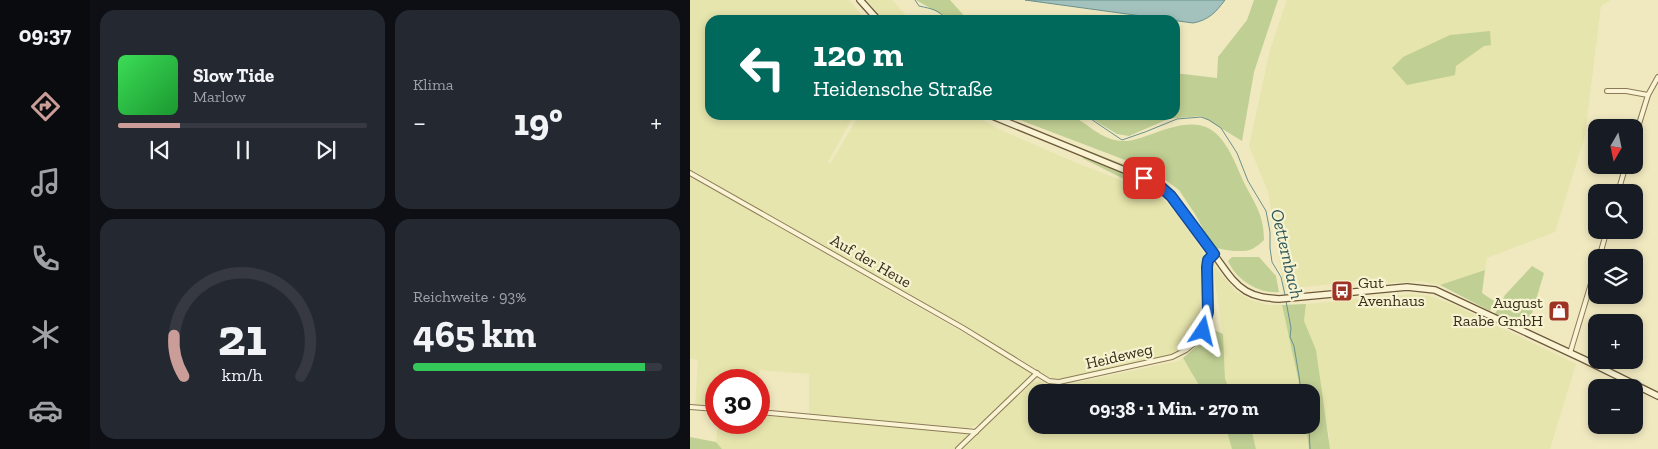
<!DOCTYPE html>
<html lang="de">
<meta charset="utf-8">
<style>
:root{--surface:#171b24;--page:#242831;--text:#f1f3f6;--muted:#9ea1a6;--line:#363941;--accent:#cb9d98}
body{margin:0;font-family:"Zilla Slab",serif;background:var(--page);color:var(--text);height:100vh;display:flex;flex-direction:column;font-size:19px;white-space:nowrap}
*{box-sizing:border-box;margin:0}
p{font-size:16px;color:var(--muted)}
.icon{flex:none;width:28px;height:28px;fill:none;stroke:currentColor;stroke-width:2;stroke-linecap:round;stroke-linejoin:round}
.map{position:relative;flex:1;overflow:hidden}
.drawer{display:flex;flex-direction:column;gap:10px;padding:10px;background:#0d0f14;width:600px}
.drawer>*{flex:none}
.guide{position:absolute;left:15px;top:15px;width:475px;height:105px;border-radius:15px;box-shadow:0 2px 8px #0003;background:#00695c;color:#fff;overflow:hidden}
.needle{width:32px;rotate:189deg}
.buttons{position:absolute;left:898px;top:119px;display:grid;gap:10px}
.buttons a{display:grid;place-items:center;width:55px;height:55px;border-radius:10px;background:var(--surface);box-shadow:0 2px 8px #0003;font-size:25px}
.speed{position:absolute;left:15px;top:369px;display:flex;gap:10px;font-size:25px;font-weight:700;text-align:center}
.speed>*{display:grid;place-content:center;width:65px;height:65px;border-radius:50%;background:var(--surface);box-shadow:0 2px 8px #0003;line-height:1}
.speed .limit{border:8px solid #d22;background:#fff;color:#111}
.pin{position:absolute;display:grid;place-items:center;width:42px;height:42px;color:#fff;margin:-21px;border-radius:10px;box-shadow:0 2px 8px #0006}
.me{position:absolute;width:55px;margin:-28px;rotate:10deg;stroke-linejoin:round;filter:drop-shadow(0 0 4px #0008)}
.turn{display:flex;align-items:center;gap:18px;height:105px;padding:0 25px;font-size:22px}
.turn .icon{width:65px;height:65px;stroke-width:2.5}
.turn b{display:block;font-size:35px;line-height:42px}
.big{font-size:38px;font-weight:700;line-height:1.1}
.drawer .widget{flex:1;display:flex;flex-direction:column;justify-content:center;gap:8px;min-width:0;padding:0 18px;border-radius:15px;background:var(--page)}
.drawer .dial{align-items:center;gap:0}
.dial svg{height:130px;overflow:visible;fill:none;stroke:var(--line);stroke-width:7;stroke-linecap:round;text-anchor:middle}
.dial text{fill:var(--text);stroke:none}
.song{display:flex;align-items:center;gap:15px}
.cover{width:60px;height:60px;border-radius:8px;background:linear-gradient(135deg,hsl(130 70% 55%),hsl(130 70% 35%))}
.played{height:5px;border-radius:2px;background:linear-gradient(90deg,var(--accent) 25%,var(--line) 25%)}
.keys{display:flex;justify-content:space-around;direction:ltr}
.heat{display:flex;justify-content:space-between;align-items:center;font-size:28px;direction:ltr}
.charge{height:8px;border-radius:4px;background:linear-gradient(90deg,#34c759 93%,var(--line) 0)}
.drawer .tiles{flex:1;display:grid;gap:10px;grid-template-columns:repeat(2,1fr)}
.trip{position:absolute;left:338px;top:384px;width:292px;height:50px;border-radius:15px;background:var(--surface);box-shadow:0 2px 8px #0003;font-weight:700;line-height:50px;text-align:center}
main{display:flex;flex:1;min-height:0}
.tabs{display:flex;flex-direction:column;width:90px;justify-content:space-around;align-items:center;background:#090b0e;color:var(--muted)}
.tabs .icon{width:35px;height:35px}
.tabs .selected{color:var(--accent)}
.tabs b{font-size:22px;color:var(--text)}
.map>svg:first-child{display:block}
</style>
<main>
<nav class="tabs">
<b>09:37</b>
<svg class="icon selected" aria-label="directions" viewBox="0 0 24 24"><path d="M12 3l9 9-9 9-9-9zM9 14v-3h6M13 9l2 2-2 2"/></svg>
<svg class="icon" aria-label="music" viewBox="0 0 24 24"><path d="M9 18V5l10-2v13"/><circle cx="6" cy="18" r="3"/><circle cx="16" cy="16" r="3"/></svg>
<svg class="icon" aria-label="phone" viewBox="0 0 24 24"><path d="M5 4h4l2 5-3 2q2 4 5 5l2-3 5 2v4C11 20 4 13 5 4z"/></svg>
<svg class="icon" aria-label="climate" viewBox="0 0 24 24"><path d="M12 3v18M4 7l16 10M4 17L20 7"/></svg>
<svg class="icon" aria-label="car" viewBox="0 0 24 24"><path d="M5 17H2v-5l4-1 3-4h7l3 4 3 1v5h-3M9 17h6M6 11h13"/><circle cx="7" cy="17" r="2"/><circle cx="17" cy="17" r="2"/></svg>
</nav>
<section class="drawer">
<div class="tiles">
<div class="widget">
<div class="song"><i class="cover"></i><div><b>Slow Tide</b><p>Marlow</p></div></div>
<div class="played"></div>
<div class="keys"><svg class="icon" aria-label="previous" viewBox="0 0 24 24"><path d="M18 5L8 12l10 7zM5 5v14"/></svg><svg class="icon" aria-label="pause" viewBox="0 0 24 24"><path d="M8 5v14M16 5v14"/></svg><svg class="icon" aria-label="next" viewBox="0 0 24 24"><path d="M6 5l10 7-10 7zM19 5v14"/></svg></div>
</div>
<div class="widget"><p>Klima</p>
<div class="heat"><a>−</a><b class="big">19°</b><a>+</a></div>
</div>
<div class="widget dial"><svg viewBox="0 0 100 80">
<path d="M14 69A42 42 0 1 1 86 69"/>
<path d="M14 69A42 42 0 0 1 8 44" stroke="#cb9d98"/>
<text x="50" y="56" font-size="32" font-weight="700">21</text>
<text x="50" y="72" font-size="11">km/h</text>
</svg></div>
<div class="widget"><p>Reichweite · 93%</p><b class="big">465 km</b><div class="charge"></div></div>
</div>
</section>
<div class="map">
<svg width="968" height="449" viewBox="0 0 968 449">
<rect width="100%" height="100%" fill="#f0e9c0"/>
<g fill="#e6e5ad">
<path d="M0,0h159l17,20h-156v95h144l-26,47 2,2 29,-49h114l28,15 78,34 78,30 9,8 12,14 28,40 -3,69 -4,10 -7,9 -19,10 -107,24h-13l-9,-3 -354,-204z"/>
<path d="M176,0h26l18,20h-26z"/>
<path d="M597,0h324l-10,6 -16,130 -30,96 -68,26 -2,12 -45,15 -19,-4 -32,2 -8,-4 -97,10 -16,-97 -19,-46 21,-96z"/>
<path d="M0,176l342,196 -1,5 -49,46 -14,5 -159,-14v-40l-49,-4 -2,10h-42v27l-21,-2 3,-45 -8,-2z"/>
<path d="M522,263l24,29 15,8 17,5h14l19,87h-70l-6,-13 -2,-45z"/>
<path d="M722,294l17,2 23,8 124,60 -26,85h-220l-1,-14 -25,-114 2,-17z"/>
<path d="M493,358l20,34h-167v33h186l6,10 4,14h-272l72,-67 9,-1 11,5 13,-1 113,-24z"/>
<path d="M69,415l207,18 2,3 -14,13h-232l-6,-7 2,-19 41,-1z"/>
<path d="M559,425h57l3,24h-53l-4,-17z"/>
</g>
<g fill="#c0cf94">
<path d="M226,0h34l18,20h-24l-2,-5z"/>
<path d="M564,0h24l-24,72 -12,69 -41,-25 -33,3 -39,17 -12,-2 -31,-19h89v-42l42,5 1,-21 29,-37z"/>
<path d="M800,31l1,14 -7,1 -28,20 -1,9 -4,1 -44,9 -15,-17 11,-11 47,-22z"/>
<path d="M317,115c12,0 56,-3 65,1 13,6 25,19 39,23 15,5 27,0 41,-5 53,-20 68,-9 89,42 11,25 23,35 23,64 -3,3 -7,6 -10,8 -9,6 -32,2 -41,-1l-18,-33 -16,-24 -19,-14 -27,-13z"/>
<path d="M381,144l67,26 6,19 -60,-30z"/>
<path d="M542,257h27l17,19 3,16c-20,2 -43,-12 -51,-31z"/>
<path d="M842,266l12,7 -16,54 -33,-13 10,-19z"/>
<path d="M795,270l-3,23 12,8 -4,10 -50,-26z"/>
<path d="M616,304l-2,17 12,29 14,99h-21l-3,-24h5v-33h-10l-19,-87z"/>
<path d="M520,328l13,6 2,45 6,13h-28l-20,-34c11,-9 20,-17 27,-30z"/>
<path d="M532,425h27l3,7 4,17h-24l-4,-14z"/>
<path d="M0,437l26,5 6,7h-32z"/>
</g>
<path fill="#a3c2bd" stroke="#6a918d" d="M335,0h200c-9,12 -16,20 -32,23z"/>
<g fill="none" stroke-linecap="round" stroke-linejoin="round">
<g stroke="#6a918d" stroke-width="1">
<path d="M225,0l4,6c13,3 19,3 28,14"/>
<path d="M395,115l37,25 23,-8 32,-13 24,-2 8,3 12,8 16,25 11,28 18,30 4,21v16l2,14 9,15 4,18"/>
<path d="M596,301l5,27 -1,9 4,9 5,30 1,7 -2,4 1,3h2l2,2"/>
<path d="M619,425l1,24"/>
</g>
<g stroke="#8b7a57" stroke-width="6">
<g id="minor">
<path d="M917,91h19l22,4"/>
<path d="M944,140l14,-45 10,-18"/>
<path d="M0,173l273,155 86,53 10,1 113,-25 14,-7 11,-9 6,-10 5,-19 -1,-45 1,-7 6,-6"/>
<path d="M928,192l8,-27"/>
<path d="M909,258l8,-28"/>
<path d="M880,353l26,-86"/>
<path d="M0,407l26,2"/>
<path d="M69,412l217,20"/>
<path d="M268,449l79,-76"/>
</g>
</g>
<g stroke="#6c5a3a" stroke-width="8">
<g id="secondary">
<path d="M170,0l18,20"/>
<path d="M300,115l154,63c34,16 53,52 74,82 8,11 15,23 28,31 10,6 21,7 33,8l128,-12 28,3 148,69 75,37"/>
</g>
</g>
<use href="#minor" stroke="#fbf4d4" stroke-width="4"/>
<use href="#secondary" stroke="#fbf4d4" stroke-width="5.5"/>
</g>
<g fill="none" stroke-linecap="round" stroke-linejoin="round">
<g stroke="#114b97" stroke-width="12">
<path id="route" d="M454,178l18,10 9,8 43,58 -6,6 -1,7 1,45 -5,19"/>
</g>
<use href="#route" stroke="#1a73e8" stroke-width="9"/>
</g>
<defs>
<g id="bus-square" transform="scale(1.125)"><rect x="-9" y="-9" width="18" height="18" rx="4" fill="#9d3424" stroke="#f7f2d0"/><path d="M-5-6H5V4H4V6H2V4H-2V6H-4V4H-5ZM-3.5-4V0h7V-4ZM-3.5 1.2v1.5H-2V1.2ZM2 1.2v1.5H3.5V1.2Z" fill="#fff"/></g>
<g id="shop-square" transform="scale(1.125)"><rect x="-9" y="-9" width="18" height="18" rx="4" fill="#9d3424" stroke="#f7f2d0"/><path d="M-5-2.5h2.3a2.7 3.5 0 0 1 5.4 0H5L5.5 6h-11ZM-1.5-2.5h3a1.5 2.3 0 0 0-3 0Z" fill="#fff"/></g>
</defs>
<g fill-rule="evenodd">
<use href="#bus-square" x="652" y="291"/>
<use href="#shop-square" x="869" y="311"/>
</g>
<g text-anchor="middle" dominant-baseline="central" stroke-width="4.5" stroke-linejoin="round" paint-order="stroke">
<g font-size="16" fill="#392e1c" stroke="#f7f2d0">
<text transform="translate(181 261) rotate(30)">Auf der Heue</text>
<text transform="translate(429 356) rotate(-13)">Heideweg</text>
</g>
<g font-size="16" fill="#392e1c" stroke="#f7f2d0" text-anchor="start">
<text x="668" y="282">Gut<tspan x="668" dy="18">Avenhaus</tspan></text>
<text x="853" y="302" text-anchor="end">August<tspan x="853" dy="18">Raabe GmbH</tspan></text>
</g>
<g font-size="18" font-style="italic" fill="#2b575a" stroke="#f7f2d0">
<text transform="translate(597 254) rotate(77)">Oetternbach</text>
</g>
</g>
</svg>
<div class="buttons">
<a><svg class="needle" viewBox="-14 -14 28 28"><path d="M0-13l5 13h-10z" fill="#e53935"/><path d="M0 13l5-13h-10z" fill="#9ea1a6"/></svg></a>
<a><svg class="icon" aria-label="search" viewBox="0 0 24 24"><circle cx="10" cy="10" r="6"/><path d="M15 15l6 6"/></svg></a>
<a><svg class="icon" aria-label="layers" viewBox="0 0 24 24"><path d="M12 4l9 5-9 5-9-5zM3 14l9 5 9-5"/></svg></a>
<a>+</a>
<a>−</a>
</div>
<div class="speed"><div class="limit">30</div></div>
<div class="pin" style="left:454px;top:178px;background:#d93025"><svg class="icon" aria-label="arrive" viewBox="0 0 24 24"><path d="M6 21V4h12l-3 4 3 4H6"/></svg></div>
<svg class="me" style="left:513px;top:331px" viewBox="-20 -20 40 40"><path d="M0-17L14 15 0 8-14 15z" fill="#1a73e8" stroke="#fff" stroke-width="4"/></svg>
<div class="trip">09:38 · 1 Min. · 270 m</div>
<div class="guide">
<div class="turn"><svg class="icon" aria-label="left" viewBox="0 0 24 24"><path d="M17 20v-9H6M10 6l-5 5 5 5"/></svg><div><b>120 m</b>Heidensche Straße</div></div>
</div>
</div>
</main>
